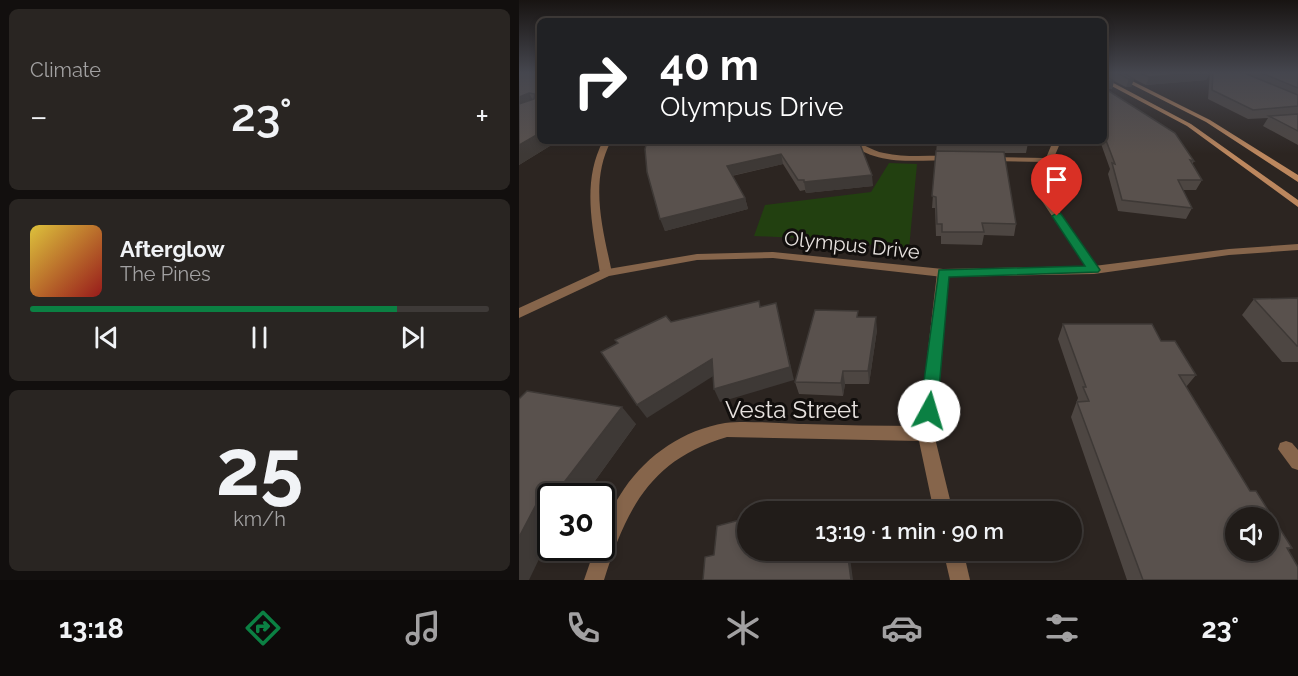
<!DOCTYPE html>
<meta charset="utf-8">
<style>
:root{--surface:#211c19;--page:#292522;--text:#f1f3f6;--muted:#a2a1a2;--line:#3e3a38;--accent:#0b8043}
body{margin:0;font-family:Raleway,sans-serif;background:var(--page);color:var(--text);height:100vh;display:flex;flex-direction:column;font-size:22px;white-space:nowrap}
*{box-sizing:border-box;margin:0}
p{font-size:20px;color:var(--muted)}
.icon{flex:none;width:33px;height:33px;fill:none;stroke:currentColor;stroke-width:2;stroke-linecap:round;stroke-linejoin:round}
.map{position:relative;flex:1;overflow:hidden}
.side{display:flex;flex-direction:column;gap:9px;padding:9px;background:#120f0e;width:519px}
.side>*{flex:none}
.top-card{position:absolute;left:18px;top:18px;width:570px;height:126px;border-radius:9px;box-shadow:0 3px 9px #0003,0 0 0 2px var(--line);background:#202124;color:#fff;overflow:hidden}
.buttons{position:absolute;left:706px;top:507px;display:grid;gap:12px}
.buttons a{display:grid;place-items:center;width:54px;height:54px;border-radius:50%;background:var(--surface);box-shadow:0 3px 9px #0003,0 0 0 2px var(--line);font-size:30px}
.speed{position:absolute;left:18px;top:483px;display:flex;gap:12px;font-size:30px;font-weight:700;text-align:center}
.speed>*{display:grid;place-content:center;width:78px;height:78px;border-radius:50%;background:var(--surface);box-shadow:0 3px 9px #0003,0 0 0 2px var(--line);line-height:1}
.speed .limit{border:3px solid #111;border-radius:9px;background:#fff;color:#111}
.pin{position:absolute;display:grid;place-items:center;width:51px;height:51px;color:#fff;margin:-62px -26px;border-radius:50% 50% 50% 0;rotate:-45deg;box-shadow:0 0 6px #0007}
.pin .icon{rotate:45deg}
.me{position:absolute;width:66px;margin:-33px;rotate:6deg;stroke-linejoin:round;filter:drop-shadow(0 0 4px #0008)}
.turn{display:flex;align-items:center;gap:21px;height:126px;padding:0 24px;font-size:27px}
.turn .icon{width:78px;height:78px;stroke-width:2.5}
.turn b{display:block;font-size:42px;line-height:51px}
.big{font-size:45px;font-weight:600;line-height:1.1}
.side .card{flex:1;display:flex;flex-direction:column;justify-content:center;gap:9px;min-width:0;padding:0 21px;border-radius:9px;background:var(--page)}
.side .dial{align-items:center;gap:0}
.dial b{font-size:78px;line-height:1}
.song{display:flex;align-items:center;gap:18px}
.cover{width:72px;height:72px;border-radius:9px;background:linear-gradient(135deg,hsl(50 70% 55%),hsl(0 70% 35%))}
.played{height:6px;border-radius:3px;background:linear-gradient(90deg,var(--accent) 80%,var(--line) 80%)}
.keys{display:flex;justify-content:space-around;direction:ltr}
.heat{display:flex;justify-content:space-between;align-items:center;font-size:33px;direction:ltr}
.trip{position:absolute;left:218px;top:501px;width:345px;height:60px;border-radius:30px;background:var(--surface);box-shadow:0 3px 9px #0003,0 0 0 2px var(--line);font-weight:600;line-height:60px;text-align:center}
.menu{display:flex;height:96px;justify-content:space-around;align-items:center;background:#0d0b0a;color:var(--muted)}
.menu .icon{width:42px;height:42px}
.menu .on{color:var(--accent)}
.menu b{font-size:27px;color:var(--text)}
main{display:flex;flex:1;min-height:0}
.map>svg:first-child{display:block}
</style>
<main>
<section class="side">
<div class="card"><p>Climate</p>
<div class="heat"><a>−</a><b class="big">23°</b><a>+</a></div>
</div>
<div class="card">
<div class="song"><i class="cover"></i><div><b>Afterglow</b><p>The Pines</p></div></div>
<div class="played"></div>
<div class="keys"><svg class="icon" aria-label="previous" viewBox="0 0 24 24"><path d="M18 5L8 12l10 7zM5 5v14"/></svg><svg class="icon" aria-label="pause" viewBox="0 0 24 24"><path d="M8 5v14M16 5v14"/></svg><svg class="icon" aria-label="next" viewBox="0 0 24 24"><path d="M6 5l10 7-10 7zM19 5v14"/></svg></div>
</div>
<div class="card dial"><b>25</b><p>km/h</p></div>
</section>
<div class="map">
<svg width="779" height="580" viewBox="0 0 779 580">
<rect width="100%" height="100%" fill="#2c2521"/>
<path fill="#224010" d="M370,163l28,1 -8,85 -90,-10 -65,-3 11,-31 106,-13z"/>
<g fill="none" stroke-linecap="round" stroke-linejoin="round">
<g fill="#86654b" fill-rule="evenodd">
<path d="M84,141h8c-22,42 -8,88 1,132l-6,4 -6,-4c-7,-44 -19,-90 3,-132z"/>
<path d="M329,141c13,0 23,10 36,12 22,5 46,2 68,3l4,2 -4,2c-34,0 -77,7 -104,-19z"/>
<path d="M534,141h8l-8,19 -3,38 50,72 -2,3h-8l-50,-75 5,-36 -55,-1 -4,-2 4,-2 56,1z"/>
<path d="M424,269l6,4 -15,161 19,78h-19l-15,-71 -192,-4c-76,22 -101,72 -123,143h-20l11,-32h6c0,-23 11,-41 23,-59 24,-35 60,-59 101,-66 21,-3 57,1 79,1 38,1 76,2 115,2l18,-153z"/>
<path d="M767,441l6,2 6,7v20l-6,-2 -14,-19 2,-6z"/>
<path d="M424,550h20l7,30h-20z"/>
</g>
<path fill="#86654b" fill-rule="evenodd" d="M779,244v6l-69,5 -135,19 -151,3 -170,-19 -76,2 -88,16 -90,42v-10l83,-38 95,-16 76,-2 170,17 151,-3 135,-17z"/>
<g fill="#bc875e" fill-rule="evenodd">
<path d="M588,72h7l96,48 88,55v7l-92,-60z"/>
<path d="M585,78l87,46 107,76v7l-111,-81 -83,-44z"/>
</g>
</g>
<g fill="#4d4642">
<path d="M0,72h21v69h18l-39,24z"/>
<path d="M585,72h106l-4,8 -60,5 -12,-6 -3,8h-5l-12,-6 -2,8h-7l89,72 -2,4 10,15 -6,10h-13l9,18 -6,11 -68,-8 -10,-37 2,-5 -10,-28h4z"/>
<path d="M691,72h88v73l-35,-19 5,-8 -20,1 -40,-20z"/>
<path d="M337,141l17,45 -67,7 -1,-3 -5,1 -17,-27 -51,12 13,22 3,11 -83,22 -18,-59z"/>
<path d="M339,141h24l-20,1z"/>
<path d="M418,141l91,2 -2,10h-22l12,71 -2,12 -30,-1 -2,10 -41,-1v-8h-5l-1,-28h-3z"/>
<path d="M779,298v64h-16l-40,-47 12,-16z"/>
<path d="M339,317l19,13 -8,54h-24l-2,12 -44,-2 -4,-12z"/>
<path d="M544,324l98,17 35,34 -10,12 64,104 42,57 -4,2 10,30h-171l-56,-163 7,-19 -20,-59z"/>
<path d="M0,399l117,25 -52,72h-33z"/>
</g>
<g fill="#3e3936">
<path d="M691,72l-4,8 -60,5 3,-8z"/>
<path d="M610,79h5l-3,8h-5z"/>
<path d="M585,81h10l-2,8h-8z"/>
<path d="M10,93l7,13 -17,7v-16z"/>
<path d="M21,133v8h18l-39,24v-20z"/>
<path d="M262,154l2,10 -53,12 -3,-10z"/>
<path d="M353,175l1,11 -67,7 -2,-11z"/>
<path d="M226,198l3,11 -83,22 -5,-12z"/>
<path d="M257,303l18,77 -74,22 -6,-13z"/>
<path d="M357,317l1,13 -8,54 -1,-13z"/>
<path d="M193,359l6,14 -71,45 -10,-13z"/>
<path d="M324,371l2,13 -2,12 -2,-13z"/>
<path d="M103,407l14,17 -52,72h-8l-14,-11z"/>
<path d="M29,482l17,14h-14v38l-22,46h-10v-43z"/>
<path d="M328,550h2l4,30h-2z"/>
</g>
<g fill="#59514d" stroke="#3e3936" stroke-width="1.5" fill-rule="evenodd">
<path d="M0,72h21v61l-21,12v-41l15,-5 1,-5 -6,-1 -10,4z"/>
<path d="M585,72h1v4l9,5h-10z"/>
<path d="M596,72h6l13,7h-5z"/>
<path d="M619,72h66l-55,5z"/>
<path d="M694,72h29l56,23v11l-45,4 -41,-20z"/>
<path d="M740,72h39v16z"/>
<path d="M585,88l71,45 19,28 -4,-1 12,20h-24l14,28 -70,-8 -10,-37 3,1 -11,-29z"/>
<path d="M779,114v17l-29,-15z"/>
<path d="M128,141h209l4,3 12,31 -68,7v-2h-6l-17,-26 -54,12 18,32 -85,21 -13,-47 -2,-23z"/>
<path d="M418,141h90l1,2h-91z"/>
<path d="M417,151l68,1 12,72 -34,-1 2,9h-42v-8h-5l-1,-27 -4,-1z"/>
<path d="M779,298v48h-1l-43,-47z"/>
<path d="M240,301l1,6 16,-4 14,64 -76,22 -2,-30 -75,46 -36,-53 17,-9 -3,-3 51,-24 5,6z"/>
<path d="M296,310l43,1 -1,6h19l-8,54h-25l-2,12 -46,-1z"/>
<path d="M544,324h89l9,17h14l21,34h-17l71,116h6l36,57h-5l11,19v13h-155l-66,-178 12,-1 -6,-14h3zM717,518h33v32h-33z"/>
<path d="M8,391l95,16 -60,78 -14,-3 -29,55v-138z"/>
<path d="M303,500l1,12h-49z"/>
<path d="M228,518v32h100l4,30h-148l2,-23 9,-2 3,-29z"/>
</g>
<linearGradient id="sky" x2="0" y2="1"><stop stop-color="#181412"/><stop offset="0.47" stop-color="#45464e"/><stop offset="1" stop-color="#45464e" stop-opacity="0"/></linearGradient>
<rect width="779" height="154" fill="url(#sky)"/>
<path fill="#0b8043" stroke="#07532c" stroke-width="1.5" d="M538,213l4,1 37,53 2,3 -2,2 -149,5 -12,134 -2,5 -6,3 -7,-3 -2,-5 19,-141 146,-4 -33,-50z"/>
<g text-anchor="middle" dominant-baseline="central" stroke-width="6" stroke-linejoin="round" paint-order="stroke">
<g font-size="20" fill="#e7e2df" stroke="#120f0d">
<text transform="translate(333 245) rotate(6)">Olympus Drive</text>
</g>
<g font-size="24" fill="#e7e2df" stroke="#120f0d">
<text x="273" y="409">Vesta Street</text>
</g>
</g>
</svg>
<div class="buttons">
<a><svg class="icon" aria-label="sound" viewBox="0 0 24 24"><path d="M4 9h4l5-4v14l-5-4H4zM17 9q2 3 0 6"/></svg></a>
</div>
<div class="speed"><div class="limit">30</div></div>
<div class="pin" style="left:538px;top:216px;background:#d93025"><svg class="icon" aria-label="arrive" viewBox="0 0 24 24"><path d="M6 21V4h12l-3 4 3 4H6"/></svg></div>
<svg class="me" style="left:410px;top:411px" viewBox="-20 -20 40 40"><circle r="19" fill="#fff"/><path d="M0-13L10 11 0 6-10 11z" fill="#0b8043"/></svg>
<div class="trip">13:19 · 1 min · 90 m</div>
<div class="top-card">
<div class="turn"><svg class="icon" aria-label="right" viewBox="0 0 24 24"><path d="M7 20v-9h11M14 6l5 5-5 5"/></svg><div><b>40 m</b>Olympus Drive</div></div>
</div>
</div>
</main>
<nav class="menu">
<b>13:18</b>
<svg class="icon on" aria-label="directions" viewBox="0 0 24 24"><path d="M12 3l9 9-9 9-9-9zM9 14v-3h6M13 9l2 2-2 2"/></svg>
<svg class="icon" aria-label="music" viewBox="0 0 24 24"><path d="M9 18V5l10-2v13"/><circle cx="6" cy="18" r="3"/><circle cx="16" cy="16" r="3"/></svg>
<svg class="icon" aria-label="phone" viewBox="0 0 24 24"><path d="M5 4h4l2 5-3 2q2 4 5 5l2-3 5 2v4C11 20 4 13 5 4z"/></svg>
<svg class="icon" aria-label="climate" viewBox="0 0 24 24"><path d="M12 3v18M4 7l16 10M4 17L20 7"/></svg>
<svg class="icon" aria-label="car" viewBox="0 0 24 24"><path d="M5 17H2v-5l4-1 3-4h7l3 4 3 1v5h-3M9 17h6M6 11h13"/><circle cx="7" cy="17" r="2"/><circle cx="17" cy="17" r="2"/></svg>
<svg class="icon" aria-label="filters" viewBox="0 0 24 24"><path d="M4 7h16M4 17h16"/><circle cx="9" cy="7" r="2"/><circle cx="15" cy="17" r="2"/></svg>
<b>23°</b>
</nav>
